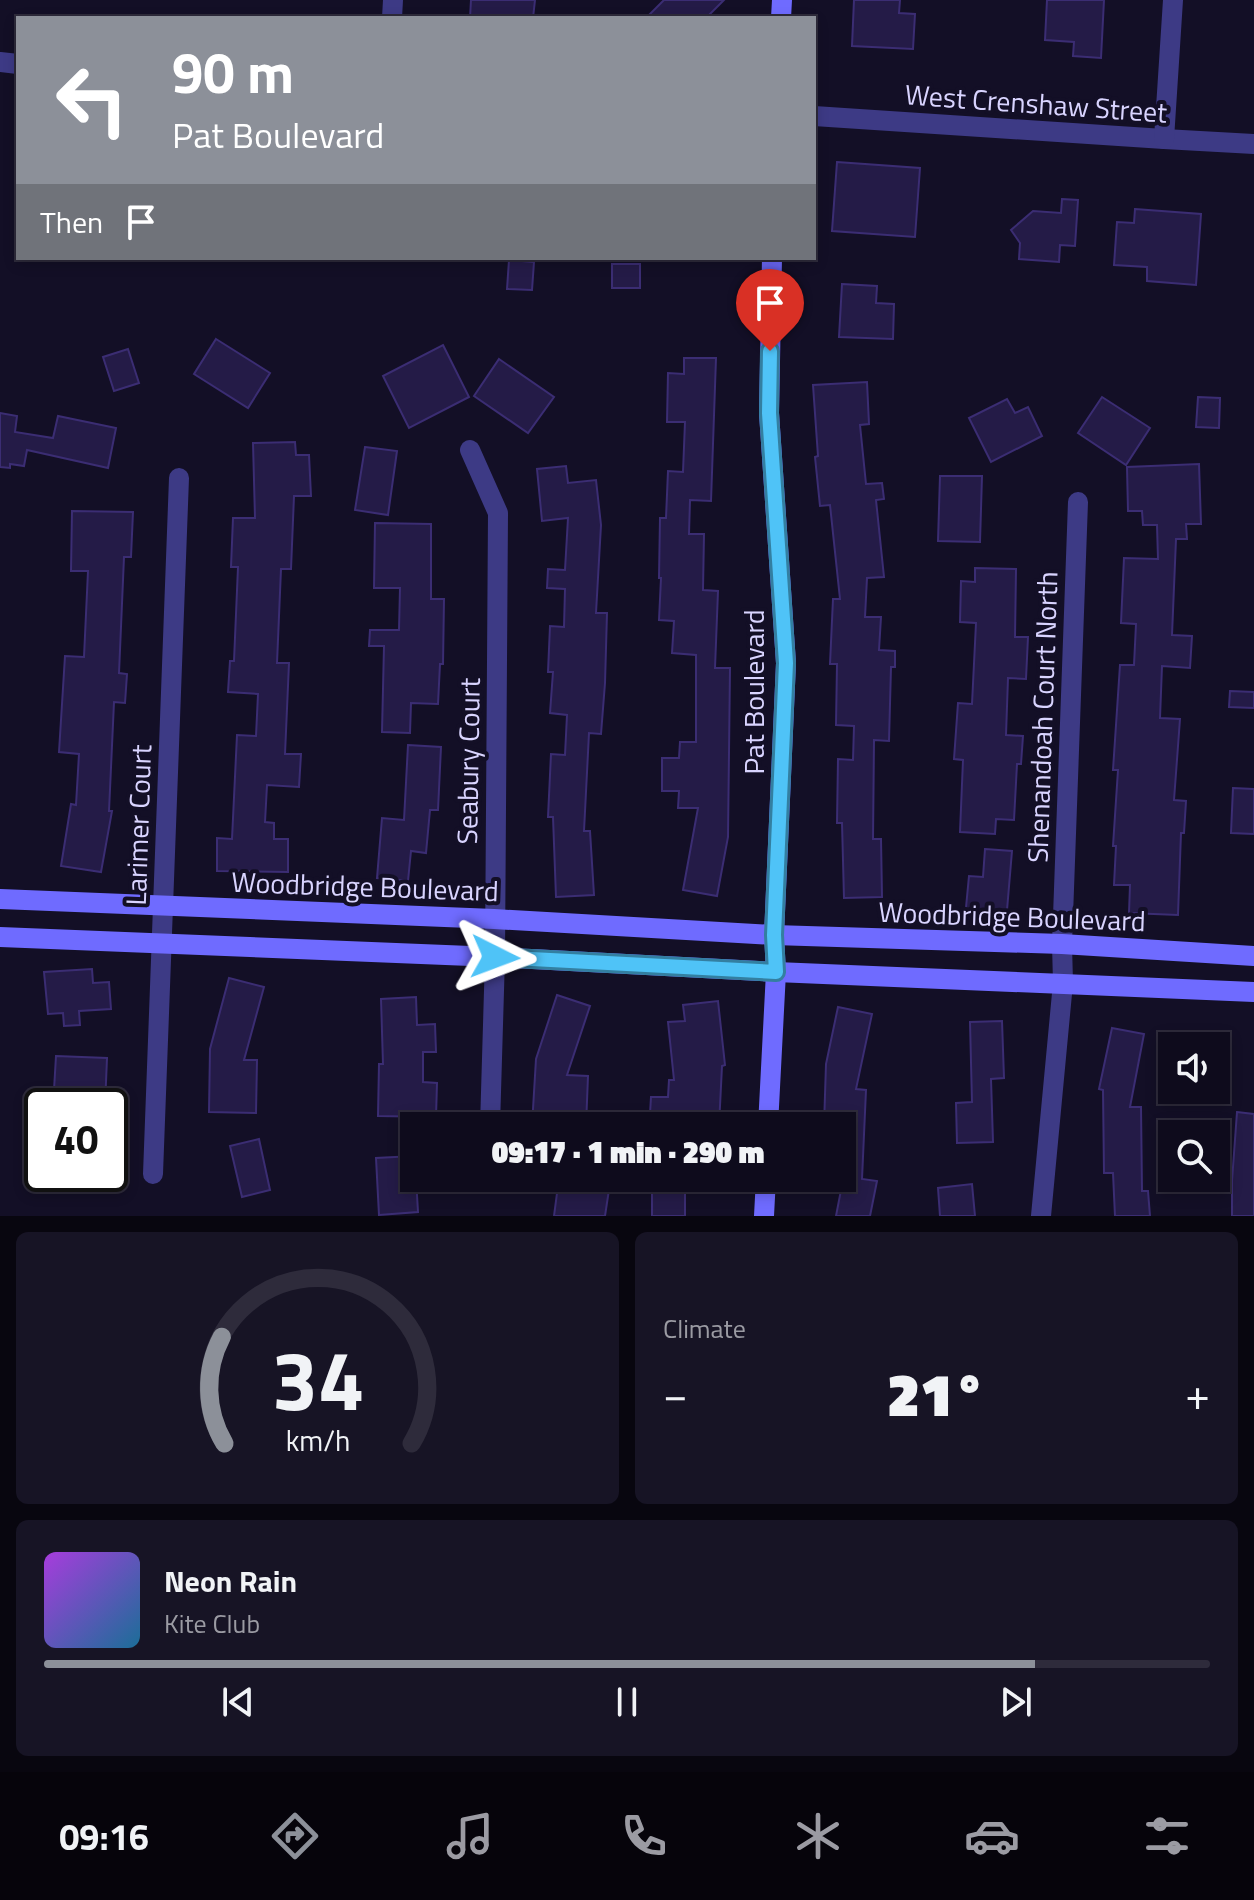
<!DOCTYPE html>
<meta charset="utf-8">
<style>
:root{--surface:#0e0b1c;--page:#171425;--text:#f1f3f6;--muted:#9b9ba3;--line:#2e2b3b;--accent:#8c9099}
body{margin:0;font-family:"Titillium Web",sans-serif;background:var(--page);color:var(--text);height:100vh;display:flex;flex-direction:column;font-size:30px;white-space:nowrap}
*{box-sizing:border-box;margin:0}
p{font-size:26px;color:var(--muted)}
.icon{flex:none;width:44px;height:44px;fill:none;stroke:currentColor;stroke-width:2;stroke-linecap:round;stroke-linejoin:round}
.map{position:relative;height:1216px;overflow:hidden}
.details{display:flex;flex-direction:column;gap:16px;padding:16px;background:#08060f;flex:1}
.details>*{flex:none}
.hud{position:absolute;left:16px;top:16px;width:800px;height:244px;border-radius:0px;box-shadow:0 4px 12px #0003,0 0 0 2px var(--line);background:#8c9099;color:#fff;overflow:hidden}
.buttons{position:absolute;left:1158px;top:1032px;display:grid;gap:16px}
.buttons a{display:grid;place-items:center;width:72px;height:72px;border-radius:0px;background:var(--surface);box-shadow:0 4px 12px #0003,0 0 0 2px var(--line);font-size:40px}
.speed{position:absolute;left:24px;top:1088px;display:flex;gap:16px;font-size:40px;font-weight:700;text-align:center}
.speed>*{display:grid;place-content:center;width:104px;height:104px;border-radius:50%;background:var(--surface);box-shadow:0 4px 12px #0003,0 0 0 2px var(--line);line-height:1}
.speed .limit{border:4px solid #111;border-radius:12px;background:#fff;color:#111}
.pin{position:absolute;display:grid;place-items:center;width:68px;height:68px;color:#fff;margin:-82px -34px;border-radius:50% 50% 50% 0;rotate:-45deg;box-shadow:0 0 8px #0007}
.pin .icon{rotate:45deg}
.me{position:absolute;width:88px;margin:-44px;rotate:93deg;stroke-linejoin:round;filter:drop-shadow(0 0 6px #0008)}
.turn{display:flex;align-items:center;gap:28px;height:168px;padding:0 24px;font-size:36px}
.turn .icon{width:104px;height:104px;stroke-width:2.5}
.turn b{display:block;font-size:56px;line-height:68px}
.then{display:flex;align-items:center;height:76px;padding:0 24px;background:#0003;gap:16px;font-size:30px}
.big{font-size:60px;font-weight:800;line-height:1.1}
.details .card{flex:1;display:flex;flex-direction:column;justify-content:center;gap:12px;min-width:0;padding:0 28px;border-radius:12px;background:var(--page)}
.details .dial{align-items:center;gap:0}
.dial svg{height:208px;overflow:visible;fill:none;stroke:var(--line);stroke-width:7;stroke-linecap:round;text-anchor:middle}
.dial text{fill:var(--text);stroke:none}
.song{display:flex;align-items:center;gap:24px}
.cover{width:96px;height:96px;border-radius:12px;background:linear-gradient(135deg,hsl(280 70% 55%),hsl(200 70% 35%))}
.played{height:8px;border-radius:4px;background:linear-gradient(90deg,var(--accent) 85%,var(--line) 85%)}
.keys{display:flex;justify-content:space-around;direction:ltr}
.heat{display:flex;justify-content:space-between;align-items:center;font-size:44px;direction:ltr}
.details .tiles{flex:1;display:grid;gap:16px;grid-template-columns:1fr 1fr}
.card:last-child{grid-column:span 2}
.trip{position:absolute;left:400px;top:1112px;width:456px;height:80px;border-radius:0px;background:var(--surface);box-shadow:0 4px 12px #0003,0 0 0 2px var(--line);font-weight:800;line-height:80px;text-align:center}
.menu{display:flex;height:128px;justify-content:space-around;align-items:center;background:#06040b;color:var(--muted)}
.menu .icon{width:56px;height:56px}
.menu .selected{color:var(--accent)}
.menu b{font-size:36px;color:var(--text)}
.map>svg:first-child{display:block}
</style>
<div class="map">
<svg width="1254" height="1216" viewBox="0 0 1254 1216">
<rect width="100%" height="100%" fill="#130f26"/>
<g fill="#241b47" stroke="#3b2d73" stroke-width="2">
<path d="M471,0h64l-2,18h-63z"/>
<path d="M664,0h60l-18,18h-60z"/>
<path d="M854,0h46l-1,13 16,1 -2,35 -61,-3z"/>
<path d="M1047,0h57l-3,58 -28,-2 1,-14 -29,-2z"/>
<path d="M837,162l83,6 -5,69 -83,-6z"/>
<path d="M1062,199l16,1 -3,46 -15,-1 -1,17 -40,-3 1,-16 -9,-13 22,-19 28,2z"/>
<path d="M1135,209l66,5 -5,71 -49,-4v-14l-33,-2 3,-43 17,1z"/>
<path d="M509,260l25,2 -2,28 -25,-1z"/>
<rect x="612" y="264" width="28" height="24"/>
<path d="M842,284l35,2 -1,17 18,1 -1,35 -54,-2z"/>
<path d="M216,339l54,34 -22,35 -54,-34z"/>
<path d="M443,345l26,52 -60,31 -26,-52z"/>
<path d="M128,349l11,34 -25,8 -11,-34z"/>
<path d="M684,358h32l-5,143 -21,-1 -1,34h15l-1,56 15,1 -3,77h15l-2,169 -11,59 -34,-6 15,-82h-20l1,-17h-17v-33h17l1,-16h16v-87l-24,-2 2,-32 -15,-1 2,-42h-2l1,-60h6l2,-47 15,1 2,-50h-18l1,-49 16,1z"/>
<path d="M499,359l55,38 -26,36 -54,-37z"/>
<path d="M867,382l2,42 -9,1 6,59 16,-1 2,16 -8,1 8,77 -17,1 -2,39h16l-2,33 16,1v16h-4l-2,74 -15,-1 -1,99h8l1,58 -38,1 -2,-75h-5l1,-64 15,1 1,-34 -18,-1 1,-61h-7l3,-65h7l-10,-94 -10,1 -5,-49 3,-1 -5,-71z"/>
<path d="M1102,397l48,31 -24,37 -48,-32z"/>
<path d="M1198,397l22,1 -1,30 -23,-1z"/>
<path d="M1007,399l8,14 13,-6 14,29 -51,26 -22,-44z"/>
<path d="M0,413l17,3 -2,16 38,6 5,-22 58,12 -8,40 -81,-18 -3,16 -14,-2v4l-10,-1z"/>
<path d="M295,442l1,13h13l2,41h-17l-3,73h-10l-4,94h12l-4,91h16l-2,33 -32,-2 -2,37 9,1v16h14v33l-71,-1v-33l15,1 5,-104 19,1 2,-42 -30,-2 2,-31h4l4,-94h-7l2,-49h22l-2,-75z"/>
<path d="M365,447l32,4 -9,64 -33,-5z"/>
<path d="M1199,464l2,60h-15l1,15h-11l-4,96 20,1 -2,32 -28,-2 -2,52 20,1 -6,81 12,1 -2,32h-3l-3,82 -49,-2 1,-28h-16l2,-39h-3l5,-76h-5l7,-105h14l2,-41 -15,-1 3,-65 34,1 -1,-34h-14l-1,-14h-14l-1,-44z"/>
<path d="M566,466l2,17 28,-3 5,45 -5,88h11l-2,70 -4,51 -12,-1 -5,98h6l4,64 -38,2 -3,-80h-5l3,-63 14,1 2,-40 -17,-2 3,-41h-5l2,-46 14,1 1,-38 -18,-1 1,-19 17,1 3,-52 -26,3 -5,-52z"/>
<path d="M940,476h42l-2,66 -42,-1z"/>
<path d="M72,511l61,1 -2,45h-7l-5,116 8,1 -2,29 -11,-1 -5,109h3l-11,61 -40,-6 10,-62 5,1 3,-51 -20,-2 6,-96 19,1 4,-86h-17z"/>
<path d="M375,523l56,1v75h13l-1,65h-3l-2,40 -27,-1 -1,30 -28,-1 2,-86h-15l1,-16h29l1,-42h-26z"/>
<path d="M975,568l41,1 -1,68h13l-2,42 -18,-1 -2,57 17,1 -2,28h-4l-3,56 -18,-1 -1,15 -35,-2 3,-72 -9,-1 4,-56 14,1 4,-81 -16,-1 1,-41 14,1z"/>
<path d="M1230,691l24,1v16l-25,-1z"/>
<path d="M408,745l33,2 -3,63h-8l-4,43 -15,-2 -3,30 -31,-3 5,-60 22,2z"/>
<path d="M1233,788l21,1v45l-23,-1z"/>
<path d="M985,849l27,2 -6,71 -41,-4 4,-42 14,1z"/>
<path d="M92,969l1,14 16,-1 2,27 -32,2 1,14 -16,1 -1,-13 -15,1 -4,-42z"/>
<path d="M229,978l35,9 -20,73h13l-1,53 -47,-1 1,-63z"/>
<path d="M557,995l33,11 -23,69 21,1 -2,50h-54l4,-67z"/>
<path d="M416,997l1,28 18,-1 1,28h-13v30l14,1 -1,34 -58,-1 1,-52h4l-2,-65z"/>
<path d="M718,1001l7,64 -3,1 -3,60h-52l1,-11 -18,-1 1,-17h17l1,-17h5l-6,-58 17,-1 -2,-16z"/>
<path d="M838,1007l34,7 -16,75 10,1 -4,89 15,2 -7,35h-34l12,-62h-6v-28h-18l2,-62z"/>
<path d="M1002,1021l2,57 -13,1 2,63 -36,1 -1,-40 16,-1 -2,-80z"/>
<path d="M1112,1028l32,6 -14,73h11l1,84h6l2,25h-35l-2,-43h-9l-1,-83 -4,-1z"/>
<path d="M56,1056l51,2 -2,48h-34l1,-16h-18z"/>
<path d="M1237,1112l17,2v102h-22v-35z"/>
<path d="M259,1139l11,51 -28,7 -12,-51z"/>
<path d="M414,1156v22h2l2,34 -39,3 -3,-57z"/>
<path d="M559,1178h35l-1,3 17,2 -5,33h-51z"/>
<rect x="652" y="1178" width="33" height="38"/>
<path d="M972,1184l3,32h-35l-2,-28z"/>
</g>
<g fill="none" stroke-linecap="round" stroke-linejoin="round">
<g stroke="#3d3a85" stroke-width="20">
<path d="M392,18l1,-18"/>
<path d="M0,62l18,2"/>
<path d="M814,116l350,23 90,5"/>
<path d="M1164,139l9,-139"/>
<path d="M470,450l28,63 -3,444 -5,169"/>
<path d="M153,1174l26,-696"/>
<path d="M488,1180v-2"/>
<path d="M1041,1216l22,-233 -1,-39 16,-442"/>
</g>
<g stroke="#6f6bff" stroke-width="20">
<path d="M781,18l1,-18"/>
<path d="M0,899l494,20 280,16 288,9 192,12"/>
<path d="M0,937l495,20 281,15 478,20"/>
<path d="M768,1126l8,-154 -2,-37 12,-272 -17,-250 3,-155"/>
<path d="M764,1216l2,-38"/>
</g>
</g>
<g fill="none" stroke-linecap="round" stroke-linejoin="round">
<g stroke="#337fa1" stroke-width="20">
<path id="route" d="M495,957l281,15 -2,-37 12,-272 -17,-250 1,-62"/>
</g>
<use href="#route" stroke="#4fc3f7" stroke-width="14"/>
</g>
<g text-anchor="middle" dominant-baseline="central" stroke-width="8" stroke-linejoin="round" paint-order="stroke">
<g font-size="28" fill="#d9d4ff" stroke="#130f26">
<text transform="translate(1036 103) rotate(4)">West Crenshaw Street</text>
<text transform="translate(753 692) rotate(-90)">Pat Boulevard</text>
<text transform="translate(1042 717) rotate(-88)">Shenandoah Court North</text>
<text transform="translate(468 761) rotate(-89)">Seabury Court</text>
<text transform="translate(138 825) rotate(-88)">Larimer Court</text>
<text transform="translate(365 886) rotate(2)">Woodbridge Boulevard</text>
<text transform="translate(1012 916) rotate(2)">Woodbridge Boulevard</text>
</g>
</g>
</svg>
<div class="buttons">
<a><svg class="icon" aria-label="sound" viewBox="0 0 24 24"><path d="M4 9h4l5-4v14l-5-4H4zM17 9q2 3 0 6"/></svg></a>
<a><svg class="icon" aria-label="search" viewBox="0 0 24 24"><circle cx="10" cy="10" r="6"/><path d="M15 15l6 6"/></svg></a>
</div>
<div class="speed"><div class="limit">40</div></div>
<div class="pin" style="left:770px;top:351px;background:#d93025"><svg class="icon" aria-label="arrive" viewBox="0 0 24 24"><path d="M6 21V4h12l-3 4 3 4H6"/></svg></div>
<svg class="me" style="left:495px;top:957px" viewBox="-20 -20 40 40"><path d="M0-17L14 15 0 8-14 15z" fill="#4fc3f7" stroke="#fff" stroke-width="4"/></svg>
<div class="trip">09:17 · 1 min · 290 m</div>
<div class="hud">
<div class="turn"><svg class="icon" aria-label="left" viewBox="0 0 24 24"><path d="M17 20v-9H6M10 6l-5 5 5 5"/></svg><div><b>90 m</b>Pat Boulevard</div></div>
<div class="then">Then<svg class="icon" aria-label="arrive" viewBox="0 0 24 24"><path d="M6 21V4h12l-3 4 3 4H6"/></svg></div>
</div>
</div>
<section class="details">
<div class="tiles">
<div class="card dial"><svg viewBox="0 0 100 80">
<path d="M14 69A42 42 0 1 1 86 69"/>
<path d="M14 69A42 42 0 0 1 13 28" stroke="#8c9099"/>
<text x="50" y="56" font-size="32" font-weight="700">34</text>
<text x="50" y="72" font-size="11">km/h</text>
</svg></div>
<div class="card"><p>Climate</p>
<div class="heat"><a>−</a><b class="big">21°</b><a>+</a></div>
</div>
<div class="card">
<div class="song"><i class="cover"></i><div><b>Neon Rain</b><p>Kite Club</p></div></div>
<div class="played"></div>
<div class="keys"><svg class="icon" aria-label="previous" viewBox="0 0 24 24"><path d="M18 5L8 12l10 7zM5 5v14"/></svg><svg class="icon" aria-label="pause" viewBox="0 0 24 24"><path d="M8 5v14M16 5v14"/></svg><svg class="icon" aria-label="next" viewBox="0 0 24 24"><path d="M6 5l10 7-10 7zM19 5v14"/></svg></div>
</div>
</div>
</section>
<nav class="menu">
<b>09:16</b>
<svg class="icon selected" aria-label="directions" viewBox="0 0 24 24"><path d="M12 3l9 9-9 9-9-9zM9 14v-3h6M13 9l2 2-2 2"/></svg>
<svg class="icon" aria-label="music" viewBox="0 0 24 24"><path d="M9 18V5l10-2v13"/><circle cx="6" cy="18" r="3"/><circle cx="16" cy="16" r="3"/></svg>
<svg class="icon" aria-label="phone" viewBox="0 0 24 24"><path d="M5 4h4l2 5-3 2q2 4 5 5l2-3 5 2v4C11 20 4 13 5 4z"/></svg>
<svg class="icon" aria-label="climate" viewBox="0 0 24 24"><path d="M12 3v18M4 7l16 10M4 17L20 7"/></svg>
<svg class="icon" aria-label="car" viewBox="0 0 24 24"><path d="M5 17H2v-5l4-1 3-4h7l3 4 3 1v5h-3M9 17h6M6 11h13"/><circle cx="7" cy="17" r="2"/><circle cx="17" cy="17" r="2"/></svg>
<svg class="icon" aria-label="filters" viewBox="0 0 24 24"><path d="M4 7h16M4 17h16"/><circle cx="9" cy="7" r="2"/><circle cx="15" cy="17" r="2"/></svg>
</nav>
